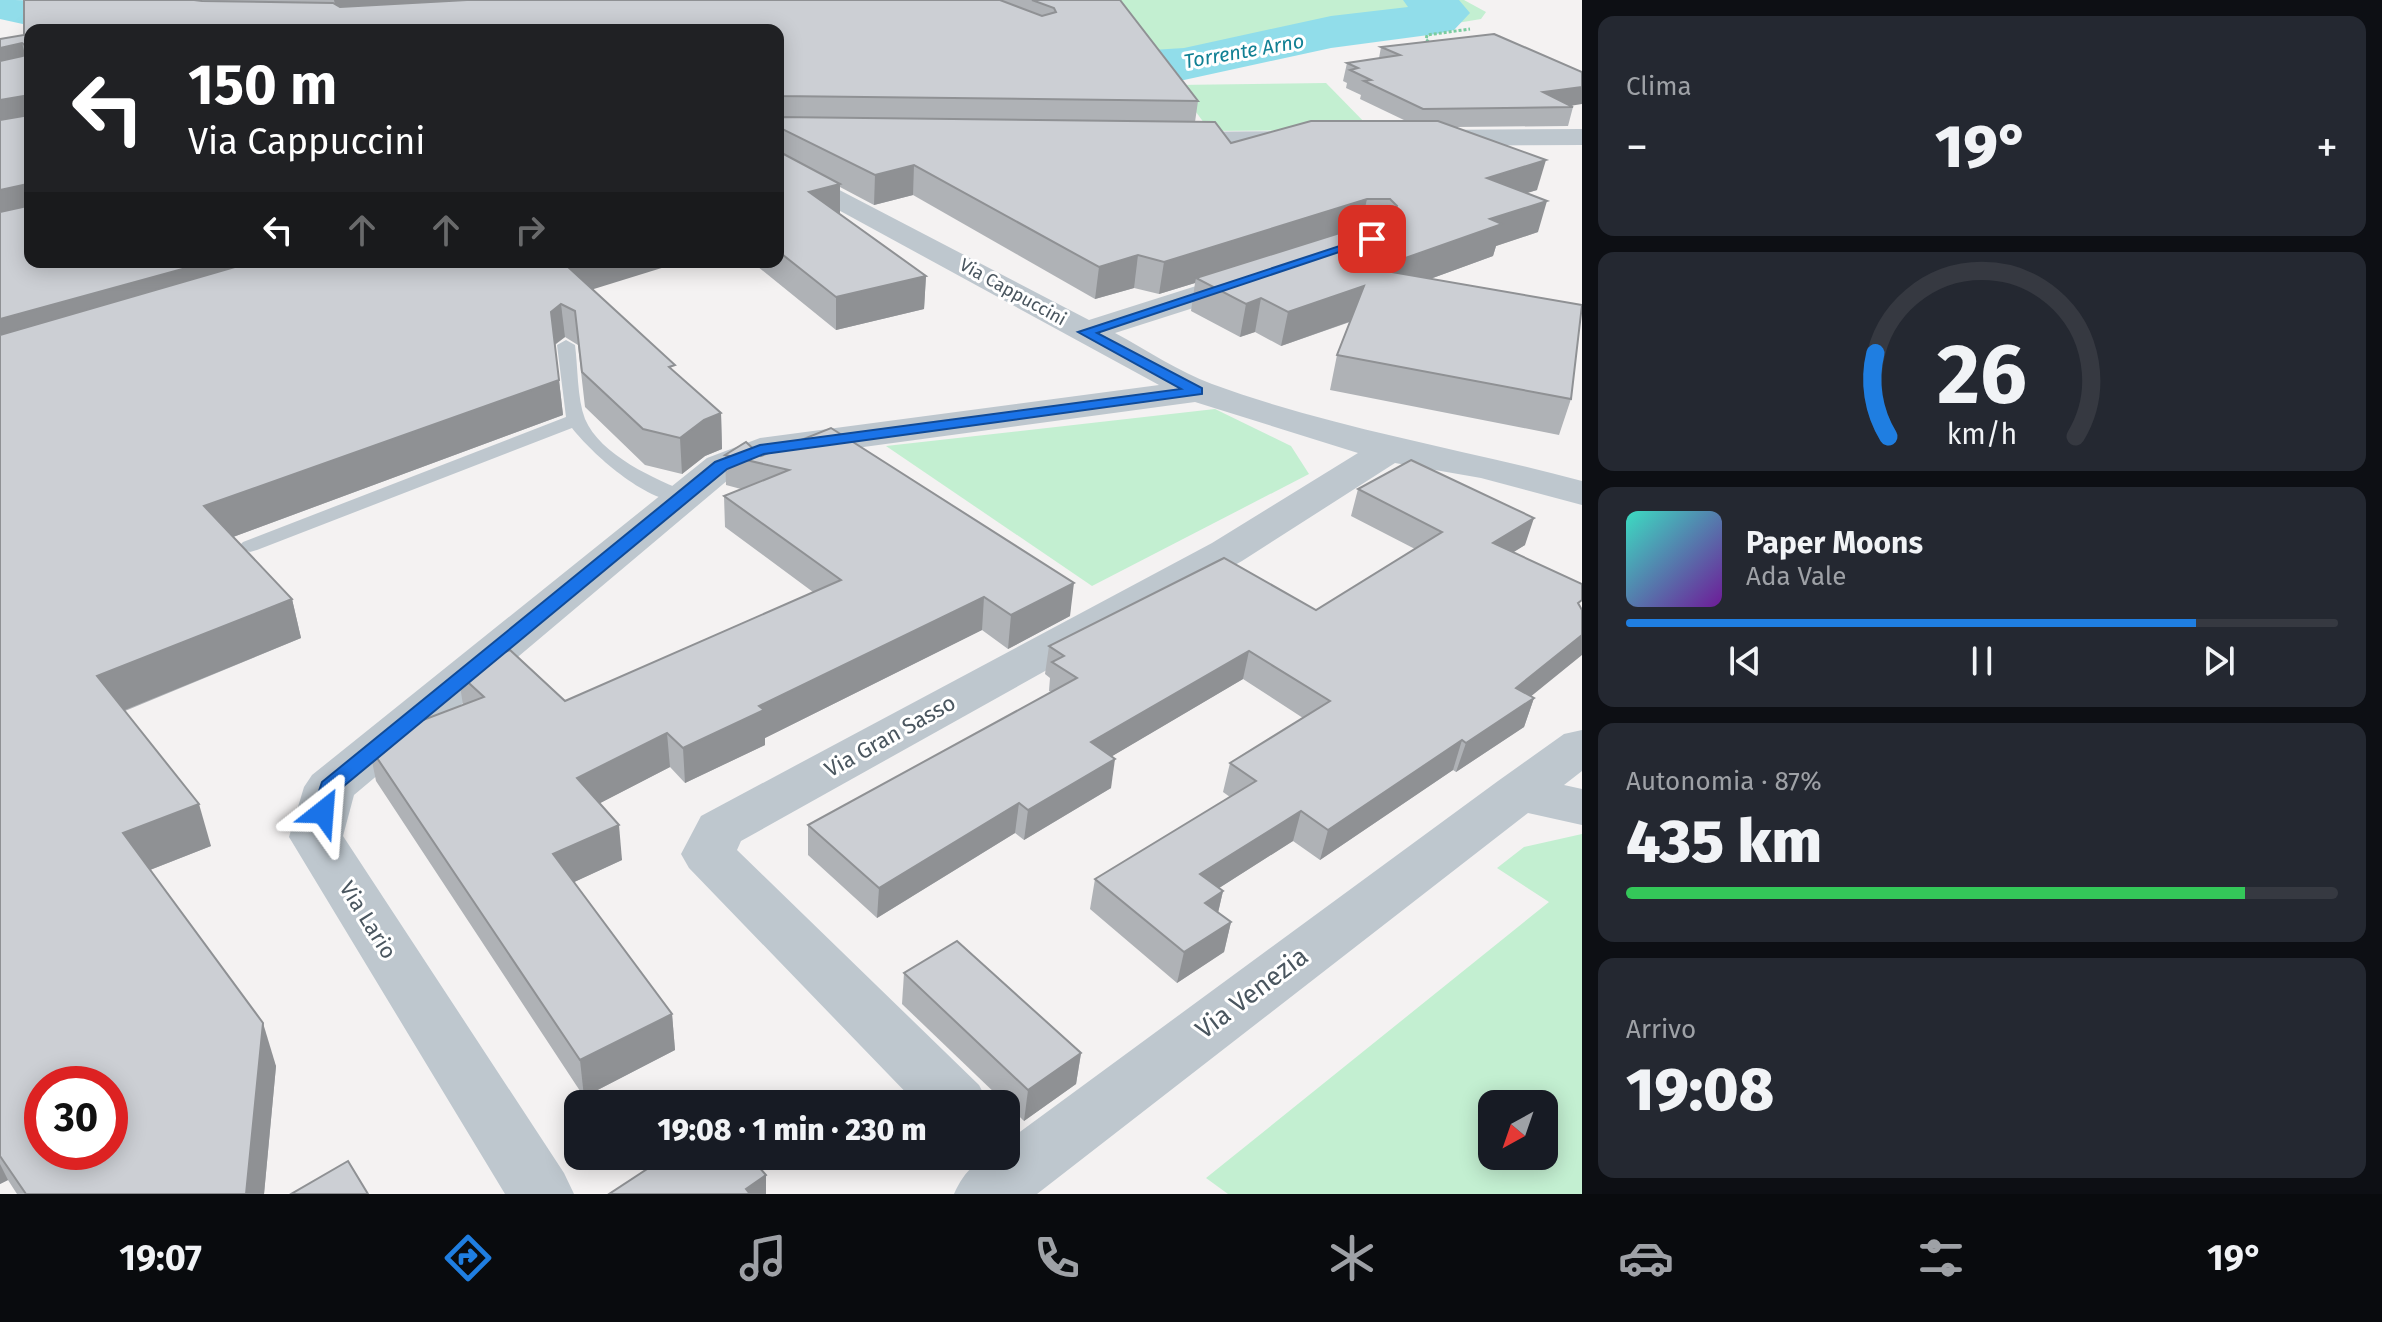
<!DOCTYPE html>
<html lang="it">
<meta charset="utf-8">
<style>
:root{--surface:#171b24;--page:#242831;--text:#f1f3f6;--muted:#9ea1a6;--line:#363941;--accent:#1f7ee1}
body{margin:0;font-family:"Fira Sans",sans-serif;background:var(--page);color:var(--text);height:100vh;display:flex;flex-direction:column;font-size:30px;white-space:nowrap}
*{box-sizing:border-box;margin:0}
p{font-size:26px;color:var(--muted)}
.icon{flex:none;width:44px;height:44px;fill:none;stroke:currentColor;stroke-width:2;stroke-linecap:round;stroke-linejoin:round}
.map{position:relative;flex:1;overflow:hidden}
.details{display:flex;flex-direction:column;gap:16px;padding:16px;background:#0d0f14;width:800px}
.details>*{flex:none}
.top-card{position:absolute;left:24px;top:24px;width:760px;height:244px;border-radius:16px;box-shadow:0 4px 20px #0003;background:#202124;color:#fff;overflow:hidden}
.needle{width:52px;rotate:220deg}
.tools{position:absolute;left:1478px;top:1090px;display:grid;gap:16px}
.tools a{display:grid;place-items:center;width:80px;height:80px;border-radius:16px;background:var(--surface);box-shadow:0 4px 20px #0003;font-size:40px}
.speed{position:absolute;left:24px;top:1066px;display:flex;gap:16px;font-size:40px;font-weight:700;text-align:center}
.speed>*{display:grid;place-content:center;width:104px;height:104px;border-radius:50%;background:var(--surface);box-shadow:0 4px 20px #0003;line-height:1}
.speed .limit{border:12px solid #d22;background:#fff;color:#111}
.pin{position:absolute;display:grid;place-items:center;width:68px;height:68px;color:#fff;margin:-34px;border-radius:16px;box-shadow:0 4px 12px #0006}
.me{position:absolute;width:88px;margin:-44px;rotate:28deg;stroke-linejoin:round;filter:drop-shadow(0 0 6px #0008)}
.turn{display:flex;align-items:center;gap:28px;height:168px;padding:0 32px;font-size:36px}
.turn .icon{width:104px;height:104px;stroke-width:2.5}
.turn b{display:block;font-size:56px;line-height:68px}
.lanes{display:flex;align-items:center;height:76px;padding:0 32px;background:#0003;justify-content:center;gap:40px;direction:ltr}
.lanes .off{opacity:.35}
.big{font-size:60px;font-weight:800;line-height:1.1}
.details .card{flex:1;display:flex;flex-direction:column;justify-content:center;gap:12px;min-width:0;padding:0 28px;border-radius:16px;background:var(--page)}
.details .dial{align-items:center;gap:0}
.dial svg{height:208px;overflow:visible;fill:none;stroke:var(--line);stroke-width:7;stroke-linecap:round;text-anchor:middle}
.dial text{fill:var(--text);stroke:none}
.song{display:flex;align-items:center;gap:24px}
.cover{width:96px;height:96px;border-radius:12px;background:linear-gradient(135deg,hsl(170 70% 55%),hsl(280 70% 35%))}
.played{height:8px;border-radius:4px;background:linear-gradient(90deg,var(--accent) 80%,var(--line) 80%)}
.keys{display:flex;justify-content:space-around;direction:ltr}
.heat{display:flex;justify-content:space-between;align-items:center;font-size:44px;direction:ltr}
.charge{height:12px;border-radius:6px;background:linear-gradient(90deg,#34c759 87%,var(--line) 0)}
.trip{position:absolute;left:564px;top:1090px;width:456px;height:80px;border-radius:16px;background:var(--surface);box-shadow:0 4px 20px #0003;font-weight:800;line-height:80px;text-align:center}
.tabs{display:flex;height:128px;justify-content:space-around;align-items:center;background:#090b0e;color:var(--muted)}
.tabs .icon{width:56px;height:56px}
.tabs .current{color:var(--accent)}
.tabs b{font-size:36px;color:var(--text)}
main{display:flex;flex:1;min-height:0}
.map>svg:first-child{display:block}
</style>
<main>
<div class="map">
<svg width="1582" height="1194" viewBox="0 0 1582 1194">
<rect width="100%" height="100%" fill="#f4f2f2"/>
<g fill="#c3efd1" fill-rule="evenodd">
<path d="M1083,0h381l22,12 -5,7 -42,7 -31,10 -36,1 -201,35z"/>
<path d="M1326,83l46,47 -162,1 -34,-46z"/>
<path d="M1215,409l76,37 18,28 -217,112 -206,-140z"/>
<path d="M1582,834v360h-354l-22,-16 343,-276 -52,-34 27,-21zM1544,1104v52h-52v-52z"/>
</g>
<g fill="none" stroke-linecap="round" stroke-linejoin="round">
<g fill="#91ddea" fill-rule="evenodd">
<path d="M0,0c37,0 100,0 123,30h-73l-50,-11z"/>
<path d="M1403,0h56l11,13 -16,17 -18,4 -105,14 -147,32 -32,2 -282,-12 -92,8v-32l92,-8 282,12 32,-2 147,-32 77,-9z"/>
</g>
<path stroke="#7bcca0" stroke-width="3" stroke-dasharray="3 2" stroke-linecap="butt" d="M1433,44l-7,-4 1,-5 43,-6"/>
<path fill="#bec7ce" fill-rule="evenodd" d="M566,340l9,5c3,22 2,53 10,74 15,36 71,61 105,74l3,4 -3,4c-36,9 -97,-46 -118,-73l-315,122 -7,2 -11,-6 4,-4 323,-125 -9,-72z"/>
<g fill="#bec7ce" fill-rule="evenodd">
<path d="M1582,129v16l-158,1 -9,-2 -4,-6 4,-6 9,-2z"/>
<path d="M1303,131l9,2 4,6 -4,6 -144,3 -9,-2 -4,-6 4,-6 9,-2z"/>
<path d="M778,158l311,162 148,-47 11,-3 11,3 5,7 -5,7 -144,46c32,17 64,39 97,51 120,44 247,64 370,97v24l-101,-27 -86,-15 -153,98 -501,280 -4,9 242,235 10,19h-72l-228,-236 -8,-14 20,-38 511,-273 146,-90 -163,-51 -427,58 -33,14 -381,321 -11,41 221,337 10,21h-69l-216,-357 15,-50 8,-12 395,-317 53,-20 399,-53 -381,-208z"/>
<path d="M1582,730v41l-18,14 18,4v36l-54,-12 -491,381h-83c11,-24 24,-38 52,-38v-14l492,-361 66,-47z"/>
</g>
</g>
<g fill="#afb2b6">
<path d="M24,0h1096l78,101 -3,21 36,21 175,-22 -46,-22 1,-4 -15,-7 1,-5 -4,-2 4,-18 32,-5 2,-11 192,60 -5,19 -113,1 82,63 -11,3 12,39 -42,14 -3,10 -63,23 141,120 -12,36 -229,-45 7,-35 13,-33 -69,24 -26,-14 -15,5 -49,-26 4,-28 -36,11 -25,-6 -39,11 -182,-104 -39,10 -34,-18v27l86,62 -2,33 -88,21 -84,-68h26v-232l-748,232 563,27 82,83 46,41 1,36 -17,7 -23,18 -37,-9 -60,-58 -7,-62 -13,-8 -10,8 8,70 -330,122 59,62 9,39 -176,73 86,135 -61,24 126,196 -12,128h-247l-9,-14 -8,4v-1145l24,-4z"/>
<path d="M725,455l36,1 309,160 -62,33 -26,-19 -217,108v7l-80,38 -15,-16 -70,36 22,57 -48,22 98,132 3,36 -91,47 -208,-316 -7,-35 94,-41 -5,-32 107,28 248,-109 -88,-65 -1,-31 17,-7 -15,-4z"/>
<path d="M1358,489l167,56 -12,7 18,144 3,2 -10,29 -68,45 -3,-2 -133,90 -27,-19 -74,47 4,3 -5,22 13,9 -7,30 -47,31 -87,-74 5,-30 135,-82 -7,-5 7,-29 73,-45 -60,-39 -131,77 -1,32 -87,52 -9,-7 -138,85 -69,-63v-30l244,-133 -3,-1 1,-13 -5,-4 4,-28 267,-36 99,-61 -64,-33z"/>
<path d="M904,973l177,80 -5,31 -52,37 -122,-117z"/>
</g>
<g fill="#8f9194">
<path d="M334,0h162l-159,16z"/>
<path d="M22,43l7,26 -29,7v-28z"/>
<path d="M1582,87v17l-25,4 -14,-16z"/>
<path d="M24,96l6,21 -30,13v-30z"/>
<path d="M1546,160l-9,30 -58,18 8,-30z"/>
<path d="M914,165l-1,30 -39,10 1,-30z"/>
<path d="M840,184v30l-31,-22z"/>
<path d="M23,185l7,24 -30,14v-33z"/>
<path d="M1367,199l-7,31 -164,48 -1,5 -36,11 5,-32z"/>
<path d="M1547,201l-9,31 -42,14 -3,10 -126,46 7,-33 116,-50z"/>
<path d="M1138,255l-4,33 -39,11 4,-32z"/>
<path d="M208,262h122l-330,94v-37z"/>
<path d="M574,262h107l-113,35 -2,-32z"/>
<path d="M926,276l-2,33 -88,21v-33z"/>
<path d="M1364,286l-7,33 -76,27 7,-34z"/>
<path d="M1261,298l-6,34 -15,5 6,-33z"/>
<path d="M561,304l4,33 -11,8 -3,-33z"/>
<path d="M559,380l4,35 -349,129 -10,-38z"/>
<path d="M721,413l1,36 -17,7 -23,18 -2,-36 24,-18z"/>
<path d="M1534,518l-9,27 -40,25 8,-27z"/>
<path d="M1074,583l-4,33 -62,33 3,-34z"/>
<path d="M984,597l-2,33 -217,108v7l-80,38 -2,-35 76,-42z"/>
<path d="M292,599l9,39 -191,78 -13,-40z"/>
<path d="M1582,635v20l-73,59 25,-16 -10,29 -68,45 10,-29 50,-55z"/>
<path d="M1249,651l-6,28 -156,92 4,-29z"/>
<path d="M667,733l3,34 -89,46 -4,-35z"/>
<path d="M1462,740l-9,30 -133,90 8,-30z"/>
<path d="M1115,759l-4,29 -87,52 4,-30z"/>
<path d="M1019,803l-4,30 -138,85 2,-30z"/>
<path d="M199,804l12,42 -74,29 -14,-42z"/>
<path d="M1301,811l-8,30 -99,63 6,-30z"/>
<path d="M619,825l3,35 -65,30 -4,-36z"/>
<path d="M1223,891l-7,30 -11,-18z"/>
<path d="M1231,922l-7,30 -47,31 7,-31z"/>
<path d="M672,1014l3,36 -91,47 -4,-37z"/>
<path d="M263,1023l13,43 -12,128h-18z"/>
<path d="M1081,1053l-5,31 -52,37 4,-31z"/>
<path d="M0,1164l8,16 -8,4z"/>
<path d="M766,1175v19h-20v-5z"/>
</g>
<g fill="#cccfd4" stroke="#8f9194" stroke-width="2" fill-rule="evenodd">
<path d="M24,0h170l8,1 131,2 7,4 127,-7h533l42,16 14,-4 -2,-4 -22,-8h88l78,101 -420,-5v-66h-748v232h178l-208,57v-107l23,-5v-22l-23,5v-70l24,-4v-20l-24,4v-39l23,-5 3,-10 -4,-3 -22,5v-9l24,-4z"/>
<path d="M1494,34l88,38v15l-39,5 30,15 -150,2 -59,-28 7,-1 -21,-10 8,-2 -11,-5 53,-8 -19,-8z"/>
<path d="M778,117l437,5 16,21 80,-22h127l108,39 -59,18 60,23 -57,18 12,5 -128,45 208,36 -11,94 -234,-44 27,-69 -76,26 -27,-14 -15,6 -50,-26 195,-61 6,-11 -7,-7h-23l-203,63 -26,-7 -39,12 -185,-102 -39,10 -97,-48z"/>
<path d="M778,151l62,33 -31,8 117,84 -90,21 -58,-46z"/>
<path d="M252,262h322l-8,3 109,100 -6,2 52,46 -17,7 -24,18 -37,-9 -61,-57 -7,-61 -14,-7 -10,8 8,68 -355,126 88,93 -195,77 102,128 -76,29 140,190 -17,171h-220l-26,-38v-821zM42,1084h68v68h-68z"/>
<path d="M831,428l243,155 -63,32 -27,-18 -225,109 5,4 -81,38 -16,-15 -90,45 42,47 -66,29 119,160 -92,46 -211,-314 12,-10 103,-39 -26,-24 52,-23 55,51 276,-121 -117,-84 65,-26 -64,-15 21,-13 15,14z"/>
<path d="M1411,460l123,58 -41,25 89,41v16l-4,3 4,7v25l-66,53 18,10 -68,45 -4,-3 -134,90 -27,-19 -101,63 23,17 -18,12 26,19 -47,30 -89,-73 161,-98 -26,-18 100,-62 -81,-50 -158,91 24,17 -87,51 -9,-7 -140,85 -71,-63 269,-147 -25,-16 12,-6 -15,-10 175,-88 92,52 126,-78 -84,-43z"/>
<path d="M957,941l124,112 -53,37 -124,-117z"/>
<path d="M667,1156h82l17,19 -20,14 4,5h-141z"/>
<path d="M348,1161l20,33h-77z"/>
</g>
<path fill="#1a73e8" stroke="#114b97" stroke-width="2" d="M1367,237l11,2 -281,94 105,55v6l-438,60 -37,15 -388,321 -9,27 -7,2 -11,-7 10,-30 393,-320 45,-17 421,-56 -103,-57z"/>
<g text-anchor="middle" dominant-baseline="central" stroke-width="6" stroke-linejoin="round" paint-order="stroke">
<g font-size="18" fill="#4a565f" stroke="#fff">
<text transform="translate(1013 292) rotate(29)">Via Cappuccini</text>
</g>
<g font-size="20" font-style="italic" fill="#118094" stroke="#fff">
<text transform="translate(1244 51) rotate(-10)">Torrente Arno</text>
</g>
<g font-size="22" fill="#4a565f" stroke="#fff">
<text transform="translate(890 736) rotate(-29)">Via Gran Sasso</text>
<text transform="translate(368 920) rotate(58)">Via Lario</text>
</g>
<g font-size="26" fill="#4a565f" stroke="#fff">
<text transform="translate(1252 993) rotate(-37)">Via Venezia</text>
</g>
</g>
</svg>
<div class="tools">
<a><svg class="needle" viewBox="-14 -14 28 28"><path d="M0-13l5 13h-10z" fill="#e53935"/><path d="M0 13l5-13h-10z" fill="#9ea1a6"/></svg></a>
</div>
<div class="speed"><div class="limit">30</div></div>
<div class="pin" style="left:1372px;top:239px;background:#d93025"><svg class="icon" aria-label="arrive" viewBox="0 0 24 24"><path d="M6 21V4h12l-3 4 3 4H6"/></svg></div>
<svg class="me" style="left:323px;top:812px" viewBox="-20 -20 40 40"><path d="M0-17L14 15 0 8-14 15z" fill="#1a73e8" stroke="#fff" stroke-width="4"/></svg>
<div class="trip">19:08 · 1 min · 230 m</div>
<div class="top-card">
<div class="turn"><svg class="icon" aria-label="left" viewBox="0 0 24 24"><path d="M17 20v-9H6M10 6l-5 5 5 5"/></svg><div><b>150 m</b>Via Cappuccini</div></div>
<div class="lanes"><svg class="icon" aria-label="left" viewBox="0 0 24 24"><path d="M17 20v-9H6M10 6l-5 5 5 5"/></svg><svg class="icon off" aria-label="ahead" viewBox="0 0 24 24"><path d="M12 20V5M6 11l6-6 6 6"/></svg><svg class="icon off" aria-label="ahead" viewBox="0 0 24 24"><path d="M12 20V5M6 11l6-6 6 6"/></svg><svg class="icon off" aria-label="right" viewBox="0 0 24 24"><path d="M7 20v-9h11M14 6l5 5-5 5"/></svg></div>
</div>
</div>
<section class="details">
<div class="card"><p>Clima</p>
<div class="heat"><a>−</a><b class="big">19°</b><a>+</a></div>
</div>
<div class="card dial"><svg viewBox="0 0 100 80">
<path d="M14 69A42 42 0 1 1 86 69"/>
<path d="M14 69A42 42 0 0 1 9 37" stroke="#1f7ee1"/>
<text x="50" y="56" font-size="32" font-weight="700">26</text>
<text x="50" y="72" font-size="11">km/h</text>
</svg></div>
<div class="card">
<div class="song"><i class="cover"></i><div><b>Paper Moons</b><p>Ada Vale</p></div></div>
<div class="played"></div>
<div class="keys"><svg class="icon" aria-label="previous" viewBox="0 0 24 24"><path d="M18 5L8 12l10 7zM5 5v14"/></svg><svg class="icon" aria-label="pause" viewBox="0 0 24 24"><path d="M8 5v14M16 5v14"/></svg><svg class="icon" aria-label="next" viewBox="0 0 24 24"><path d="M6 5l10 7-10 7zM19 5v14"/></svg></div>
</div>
<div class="card"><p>Autonomia · 87%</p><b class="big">435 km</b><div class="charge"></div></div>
<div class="card"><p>Arrivo</p><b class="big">19:08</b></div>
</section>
</main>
<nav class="tabs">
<b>19:07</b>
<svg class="icon current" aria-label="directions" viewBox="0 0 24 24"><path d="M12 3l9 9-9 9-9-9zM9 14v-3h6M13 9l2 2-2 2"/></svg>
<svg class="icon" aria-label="music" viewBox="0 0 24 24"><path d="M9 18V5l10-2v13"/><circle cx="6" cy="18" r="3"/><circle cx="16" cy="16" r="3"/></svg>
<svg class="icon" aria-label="phone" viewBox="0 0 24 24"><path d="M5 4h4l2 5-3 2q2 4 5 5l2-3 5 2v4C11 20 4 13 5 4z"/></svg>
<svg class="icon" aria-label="climate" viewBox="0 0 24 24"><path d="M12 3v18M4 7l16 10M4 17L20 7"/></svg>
<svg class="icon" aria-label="car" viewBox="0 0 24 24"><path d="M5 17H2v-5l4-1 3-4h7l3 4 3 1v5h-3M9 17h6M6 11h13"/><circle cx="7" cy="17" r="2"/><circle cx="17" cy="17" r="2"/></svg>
<svg class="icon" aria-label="filters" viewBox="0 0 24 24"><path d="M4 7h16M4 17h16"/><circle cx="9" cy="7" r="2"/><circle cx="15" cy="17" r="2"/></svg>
<b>19°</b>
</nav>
